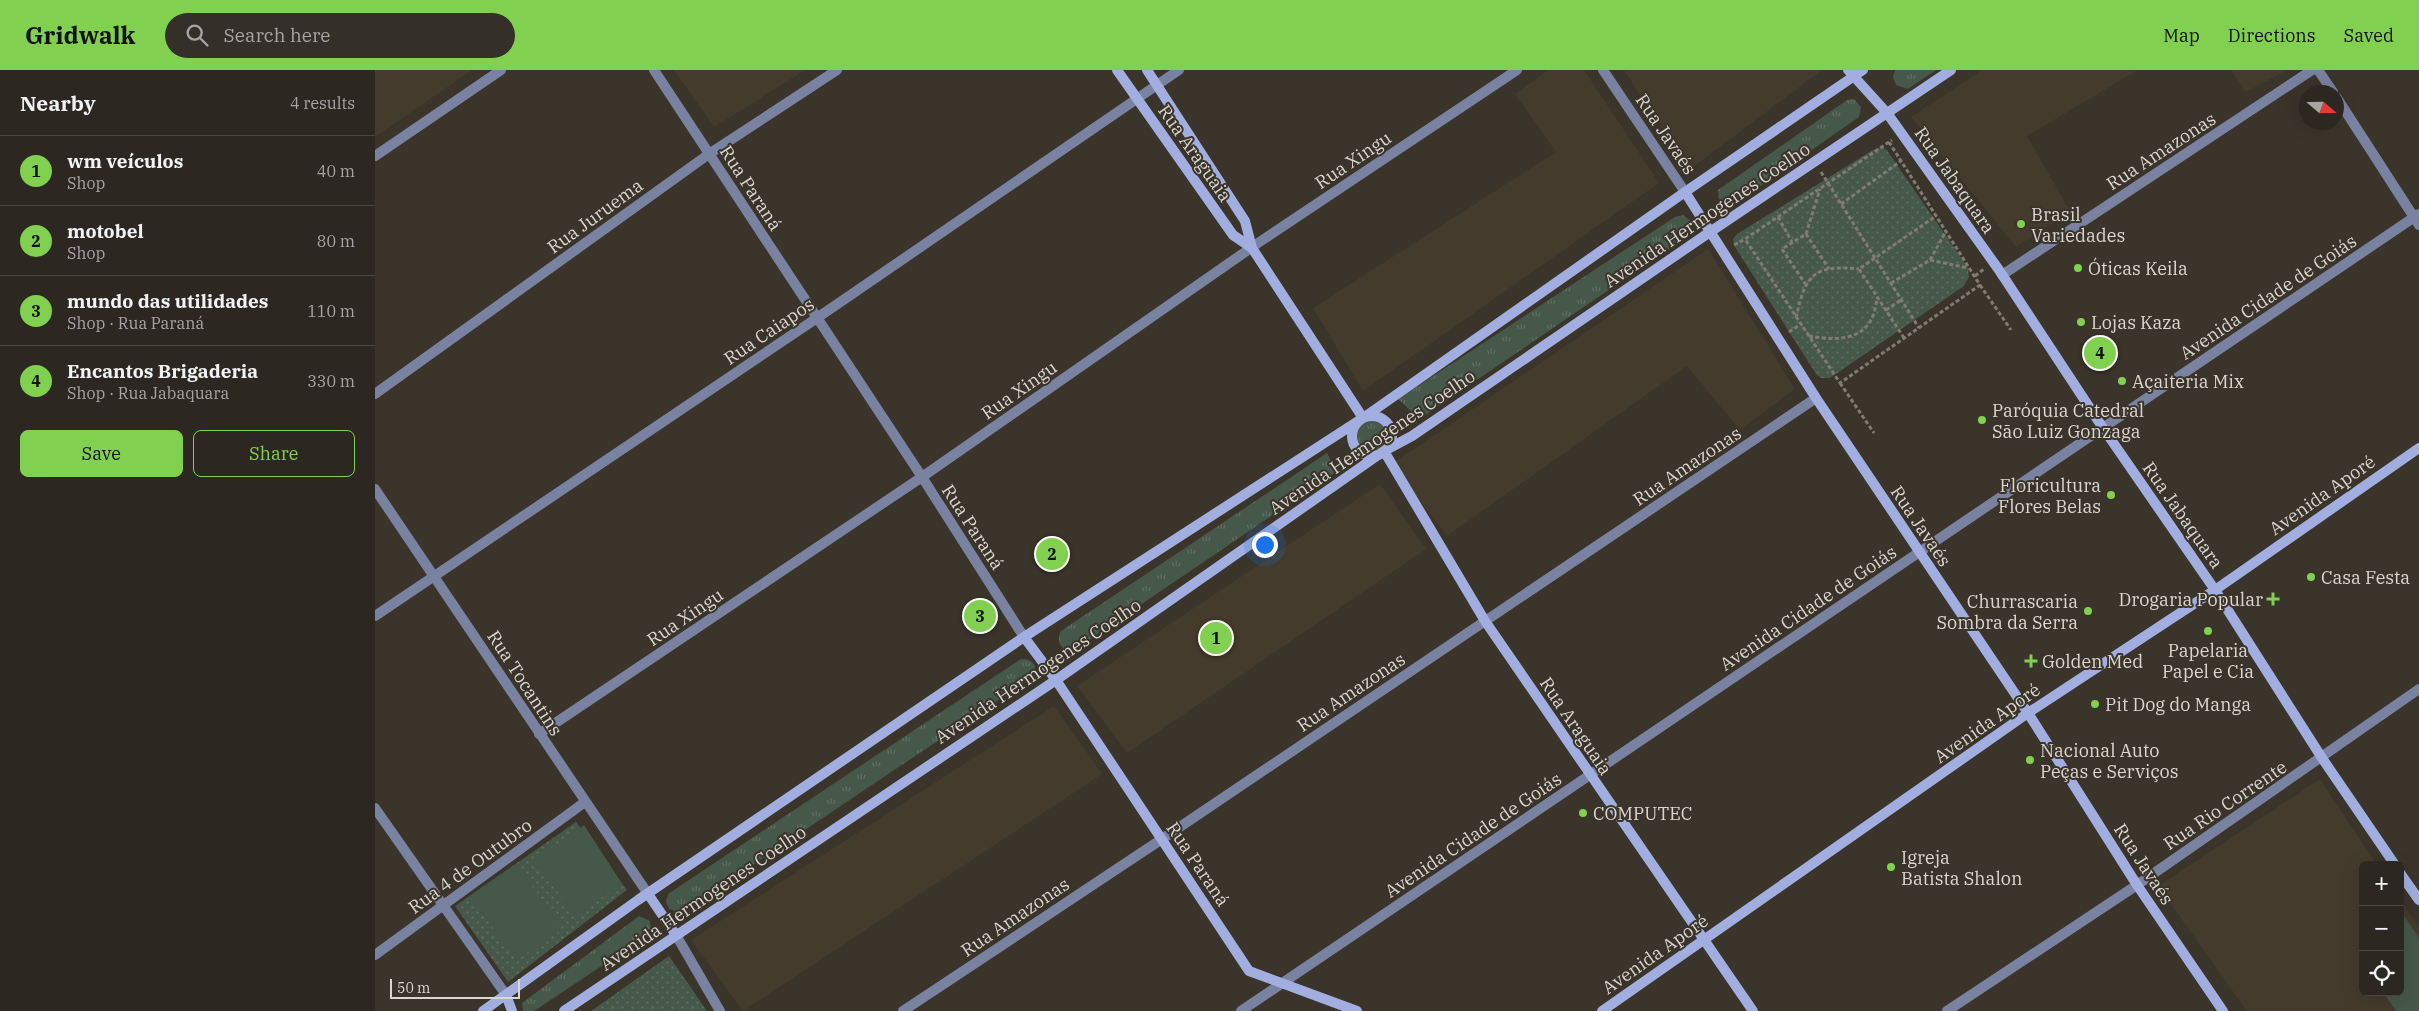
<!DOCTYPE html>
<html lang="en">
<head>
<meta charset="utf-8">
<style>
  :root { --surface:#2c2720; --page:#342f29; --text:#f1f3f6; --muted:#a6a5a5; --line:#48443e; --accent:#81d050 }
  body { margin:0; font-family:"IBM Plex Serif",serif; background:var(--page); color:var(--text) }
  .controls { position:absolute; right:15px; bottom:15px; display:grid; overflow:hidden; border-radius:8px; box-shadow:0 5px 20px #0002 }
  .controls button { width:45px; height:45px; display:grid; place-items:center; padding:0; border:0; border-bottom:1px solid var(--line); background:var(--surface); color:var(--text); font:25px sans-serif }
  .compass { position:absolute; left:1924px; top:15px; width:45px; height:45px; border-radius:50%; background:var(--surface); box-shadow:0 5px 20px #0002; rotate:110deg }
  .scale { position:absolute; left:15px; bottom:12px; width:130px; box-sizing:border-box; padding-left:5px; border:2px solid #dad6d0; border-top:0; font-size:14px; line-height:18px; white-space:nowrap; color:#dad6d0; -webkit-text-stroke:4px #3a342a; paint-order:stroke }
  .you { position:absolute; left:889px; top:474px; width:18px; height:18px; margin:-12px; border:4px solid #fff; border-radius:50%; background:#1a73e8; box-shadow:0 0 0 8px #1a73e833 }
  .badge { display:grid; place-items:center; width:32px; height:32px; border-radius:50%; background:var(--accent); color:#111; font-size:16px; font-weight:700 }
  .pin { position:absolute; translate:-50% -50%; border:2px solid #fff; box-shadow:0 1px 5px #0006 }
  .list { margin:0; padding:0; list-style:none }
  h2 { display:flex; justify-content:space-between; align-items:center; height:65px; margin:0; padding:0 20px; font-size:21px }
  h2 small { font-size:16px; font-weight:400; color:var(--muted) }
  .list li { display:grid; grid-template-columns:32px 1fr auto; gap:15px; align-items:center; box-sizing:border-box; height:70px; padding:0 20px; border-top:1px solid var(--line) }
  .list b { display:block; font-size:19px; white-space:nowrap }
  .list p { margin:0; font-size:16px; white-space:nowrap; color:var(--muted) }
  .list em { font-size:16px; font-style:normal; color:var(--muted) }
  .actions { display:flex; gap:10px; padding:15px 20px }
  .actions a { flex:1; padding:11px 0; border:1px solid var(--accent); border-radius:8px; text-align:center; font-size:18px; color:var(--accent) }
  .actions .main { background:var(--accent); color:#111 }
  .icon { flex:none; width:28px; height:28px; fill:none; stroke:currentColor; stroke-width:2; stroke-linecap:round; stroke-linejoin:round }
  .map { position:relative; flex:none; width:2044px; height:941px; overflow:hidden }
  header { display:flex; align-items:center; gap:30px; box-sizing:border-box; height:70px; padding:0 25px; background:var(--accent); color:#111 }
  header strong { font-size:24px }
  nav { display:flex; gap:28px; margin-inline-start:auto; font-size:18px }
  .search { width:350px; height:45px; background:var(--page); display:flex; align-items:center; gap:12px; box-sizing:border-box; padding:0 18px; border-radius:28px; color:var(--muted); font-size:19px }
  main { display:flex }
  aside { flex:1; background:var(--surface) }
  .map>svg:first-child { display:block }
  .built { fill:#453b2c }
  .grass { fill:url(#grass-tufts) }
  .park { fill:url(#park-dots) }
  .garden { fill:#465849 }
  .lines { fill:none; stroke-linecap:round; stroke-linejoin:round }
  .path { stroke:#817c73; stroke-width:3; stroke-dasharray:4 2.5; stroke-linecap:butt }
  .street { stroke:#7a82a1; stroke-width:10 }
  .secondary { stroke:#a1aedf; stroke-width:10 }
  .poi-dot { fill:#81d050; stroke:#3a342a; stroke-width:2 }
  .labels { text-anchor:middle; dominant-baseline:central; stroke-width:4; stroke-linejoin:round; paint-order:stroke }
  .street-label { font-size:18px; fill:#dad6d0; stroke:#3a342a }
  .poi-label { font-size:18px; fill:#dad6d0; stroke:#3a342a; text-anchor:start }
</style>
</head>
<body>
<header>
<strong>Gridwalk</strong>
<div class="search"><svg class="icon" aria-label="search" viewBox="0 0 24 24"><circle cx="10" cy="10" r="6"/><path d="M15 15l6 6"/></svg>Search here</div>
<nav><a>Map</a><a>Directions</a><a>Saved</a></nav>
</header>
<main>
<aside>
<h2>Nearby<small>4 results</small></h2>
<ul class="list">
<li><span class="badge">1</span><div><b>wm veículos</b><p>Shop</p></div><em>40 m</em></li>
<li><span class="badge">2</span><div><b>motobel</b><p>Shop</p></div><em>80 m</em></li>
<li><span class="badge">3</span><div><b>mundo das utilidades</b><p>Shop · Rua Paraná</p></div><em>110 m</em></li>
<li><span class="badge">4</span><div><b>Encantos Brigaderia</b><p>Shop · Rua Jabaquara</p></div><em>330 m</em></li>
</ul>
<div class="actions"><a class="main">Save</a><a>Share</a></div>
</aside>
<div class="map">
<svg width="2044" height="941" viewBox="0 0 2044 941">
  <defs>
    <pattern id="grass-tufts" width="24" height="20" patternUnits="userSpaceOnUse" patternTransform="scale(1.25)"><rect width="24" height="20" fill="#465849"/><path d="M3 7l-1-3M5 7V3M7 7l1-3M15 17l-1-3M17 17v-4M19 17l1-3" fill="none" stroke="#606f62"/></pattern>
    <pattern id="park-dots" width="8" height="8" patternUnits="userSpaceOnUse" patternTransform="scale(1.25)"><rect width="8" height="8" fill="#465849"/><path d="M2 2h.1M6 6h.1" fill="none" stroke="#606f62" stroke-width="1.8" stroke-linecap="round"/></pattern>
  </defs>
  <rect width="100%" height="100%" fill="#3a342a"/>
  <path class="built" d="M0 0H97L0 67Z
    M299 0H430L339 57Z
    M1173 0H1209L1284 113 988 321 938 238 1181 82 1140 24Z
    M1249 0H1447L1314 100Z
    M1607 0H1763L1652 66 1695 141 1641 177 1536 47Z
    M1856 0H1912L1871 22Z
    M1333 179 1420 319 1365 360 1312 296 1072 466 1017 394Z
    M1005 414 1051 479 752 683 702 616Z
    M679 636 727 704 368 941 316 870Z
    M1945 709 2002 795H1988V922H2025V829L2044 857V941H1872L1783 816Z"/>
  <path class="grass" d="M1520 0H1561L1533 19 1521 15 1518 7Z
    M1479 29 1486 37 1484 47 1358 135 1350 136 1344 131 1343 120 1472 30Z
    M1308 145 1317 152 1316 164 1040 352 1037 342 1023 329 1300 147Z
    M978 365a19 19 0 1 1 38 0a19 19 0 1 1-38 0Z
    M952 383 957 393 964 400 699 580C687 582 680 572 686 561Z
    M646 589C658 588 664 597 658 607L306 843 294 839 291 832 293 824Z
    M264 846 275 851 276 863 159 941H148L147 933Z"/>
  <path class="park" d="M1506 77 1511 79 1593 198 1594 207 1589 216 1455 308H1446L1441 304 1360 177 1358 169 1362 164 1498 80Z
    M201 752 252 820 133 912 80 836Z
    M294 886 332 941H216Z"/>
  <path class="garden" d="M209 755 246 812 202 848 159 790Z
    M141 794 188 859 141 890 95 826Z
    M2026 841 2044 868V941H2021L2008 922H2025Z"/>
  <g class="lines">
    <path class="path" d="M1514 72 1605 215 1465 313 1370 169 1517 70
      M1446 102 1544 258
      M1466 134 1526 91
      M1403 147 1417 172
      M1431 164 1445 119
      M1359 175 1370 169
      M1555 190 1571 161
      M1600 206 1609 199
      M1516 213 1555 190 1593 198
      M1431 215 1407 179 1431 164 1454 199
      M1605 215 1636 260
      M1511 240 1526 230
      M1421 248C1430 205 1439 194 1484 199
      M1414 262 1426 254
      M1434 266C1456 270 1486 272 1497 248 1500 242 1501 234 1502 228
      M1529 268 1484 199 1561 146
      M1465 313 1499 363"/>
    <path class="street" d="M279 0 547 407 649 567
      M1228 0 1310 122
      M1943 0 1958 22
      M1962 28 2044 155
      M0 86 126 0
      M1627 205 1937 0
      M0 324 334 84 462 0
      M0 419 273 824
      M0 546 442 248 804 0
      M164 664 547 407 883 173 1142 0
      M0 738 131 925
      M301 865 345 941
      M0 885 210 732
      M528 941 787 769 1441 328
      M866 941 2044 144
      M1572 941 1762 815 2044 619"/>
    <path class="secondary" d="M742 0 858 165 877 178
      M772 0 870 151 877 178 988 348
      M1473 0 1512 43 1624 200 1728 358 1840 520 1947 688 2020 795
      M1310 122 1441 328 1653 643 1762 815 1848 941
      M977 366a20 20 0 1 1 40 0a20 20 0 1 1-40 0Z
      M1009 381 1110 551 1378 941
      M649 567 681 610 874 901 982 941
      M2025 803 2044 830
      M273 824 301 865
      M131 925 137 941
      M108 941 263 830 649 567 988 348 1310 122 1488 0
      M189 941 681 610 1009 381 1037 366 1335 162 1576 0
      M1227 941 1653 643 1840 520 2044 378"/>
  </g>
  <g class="poi-dot">
    <circle cx="1646" cy="154" r="5"/>
    <circle cx="1703" cy="198" r="5"/>
    <circle cx="1706" cy="252" r="5"/>
    <circle cx="1747" cy="311" r="5"/>
    <circle cx="1607" cy="350" r="5"/>
    <circle cx="1736" cy="425" r="5"/>
    <circle cx="1936" cy="507" r="5"/>
    <path d="M1895.5 521.5h5v5h5v5h-5v5h-5v-5h-5v-5h5z"/>
    <circle cx="1713" cy="541" r="5"/>
    <circle cx="1833" cy="561" r="5"/>
    <path d="M1653.5 583.5h5v5h5v5h-5v5h-5v-5h-5v-5h5z"/>
    <circle cx="1720" cy="634" r="5"/>
    <circle cx="1655" cy="690" r="5"/>
    <circle cx="1208" cy="743" r="5"/>
    <circle cx="1516" cy="797" r="5"/>
  </g>
  <g class="labels">
    <g class="street-label">
      <text transform="translate(1291 64) rotate(56)">Rua Javaés</text>
      <text transform="translate(1786 81) rotate(-33)">Rua Amazonas</text>
      <text transform="translate(820 83) rotate(55)">Rua Araguaia</text>
      <text transform="translate(978 90) rotate(-34)">Rua Xingu</text>
      <text transform="translate(1580 110) rotate(55)">Rua Jabaquara</text>
      <text transform="translate(376 118) rotate(57)">Rua Paraná</text>
      <text transform="translate(1332 145) rotate(-34)">Avenida Hermogenes Coelho</text>
      <text transform="translate(220 146) rotate(-36)">Rua Juruema</text>
      <text transform="translate(1893 227) rotate(-34)">Avenida Cidade de Goiás</text>
      <text transform="translate(394 261) rotate(-34)">Rua Caiapos</text>
      <text transform="translate(644 320) rotate(-35)">Rua Xingu</text>
      <text transform="translate(997 372) rotate(-34)">Avenida Hermogenes Coelho</text>
      <text transform="translate(1312 396) rotate(-34)">Rua Amazonas</text>
      <text transform="translate(1947 425) rotate(-35)">Avenida Aporé</text>
      <text transform="translate(1808 445) rotate(55)">Rua Jabaquara</text>
      <text transform="translate(1546 456) rotate(56)">Rua Javaés</text>
      <text transform="translate(598 457) rotate(57)">Rua Paraná</text>
      <text transform="translate(1433 538) rotate(-34)">Avenida Cidade de Goiás</text>
      <text transform="translate(310 547) rotate(-34)">Rua Xingu</text>
      <text transform="translate(663 601) rotate(-34)">Avenida Hermogenes Coelho</text>
      <text transform="translate(150 613) rotate(57)">Rua Tocantins</text>
      <text transform="translate(976 622) rotate(-34)">Rua Amazonas</text>
      <text transform="translate(1612 653) rotate(-35)">Avenida Aporé</text>
      <text transform="translate(1201 656) rotate(56)">Rua Araguaia</text>
      <text transform="translate(1850 735) rotate(-34)">Rua Rio Corrente</text>
      <text transform="translate(1098 765) rotate(-34)">Avenida Cidade de Goiás</text>
      <text transform="translate(823 794) rotate(56)">Rua Paraná</text>
      <text transform="translate(1769 794) rotate(57)">Rua Javaés</text>
      <text transform="translate(95 796) rotate(-36)">Rua 4 de Outubro</text>
      <text transform="translate(328 828) rotate(-34)">Avenida Hermogenes Coelho</text>
      <text transform="translate(640 847) rotate(-34)">Rua Amazonas</text>
      <text transform="translate(1280 884) rotate(-35)">Avenida Aporé</text>
    </g>
    <g class="poi-label">
      <text x="1656" y="144">Brasil<tspan x="1656" dy="21">Variedades</tspan></text>
      <text x="1713" y="198">Óticas Keila</text>
      <text x="1716" y="252">Lojas Kaza</text>
      <text x="1757" y="311">Açaiteria Mix</text>
      <text x="1617" y="340">Paróquia Catedral<tspan x="1617" dy="21">São Luiz Gonzaga</tspan></text>
      <text x="1726" y="415" text-anchor="end">Floricultura<tspan x="1726" dy="21">Flores Belas</tspan></text>
      <text x="1946" y="507">Casa Festa</text>
      <text x="1888" y="529" text-anchor="end">Drogaria Popular</text>
      <text x="1703" y="531" text-anchor="end">Churrascaria<tspan x="1703" dy="21">Sombra da Serra</tspan></text>
      <text x="1833" y="580" text-anchor="middle">Papelaria<tspan x="1833" dy="21">Papel e Cia</tspan></text>
      <text x="1667" y="591">Golden Med</text>
      <text x="1730" y="634">Pit Dog do Manga</text>
      <text x="1665" y="680">Nacional Auto<tspan x="1665" dy="21">Peças e Serviços</tspan></text>
      <text x="1218" y="743">COMPUTEC</text>
      <text x="1526" y="787">Igreja<tspan x="1526" dy="21">Batista Shalon</tspan></text>
    </g>
  </g>
</svg>
<div class="controls">
<button>+</button>
<button>−</button>
<button><svg class="icon" aria-label="locate" viewBox="0 0 24 24"><circle cx="12" cy="12" r="6"/><path d="M12 2v4M12 18v4M2 12h4M18 12h4"/></svg></button>
</div>
<svg class="compass" viewBox="-18 -18 36 36"><path d="M0-13l5 13h-10z" fill="#e53935"/><path d="M0 13l5-13h-10z" fill="#a6a5a5"/></svg>
<div class="scale">50 m</div>
<div class="you"></div>
<div class="pin badge" style="left:841px;top:568px">1</div>
<div class="pin badge" style="left:677px;top:484px">2</div>
<div class="pin badge" style="left:605px;top:546px">3</div>
<div class="pin badge" style="left:1725px;top:283px">4</div>
</div>
</main>
</body>
</html>
